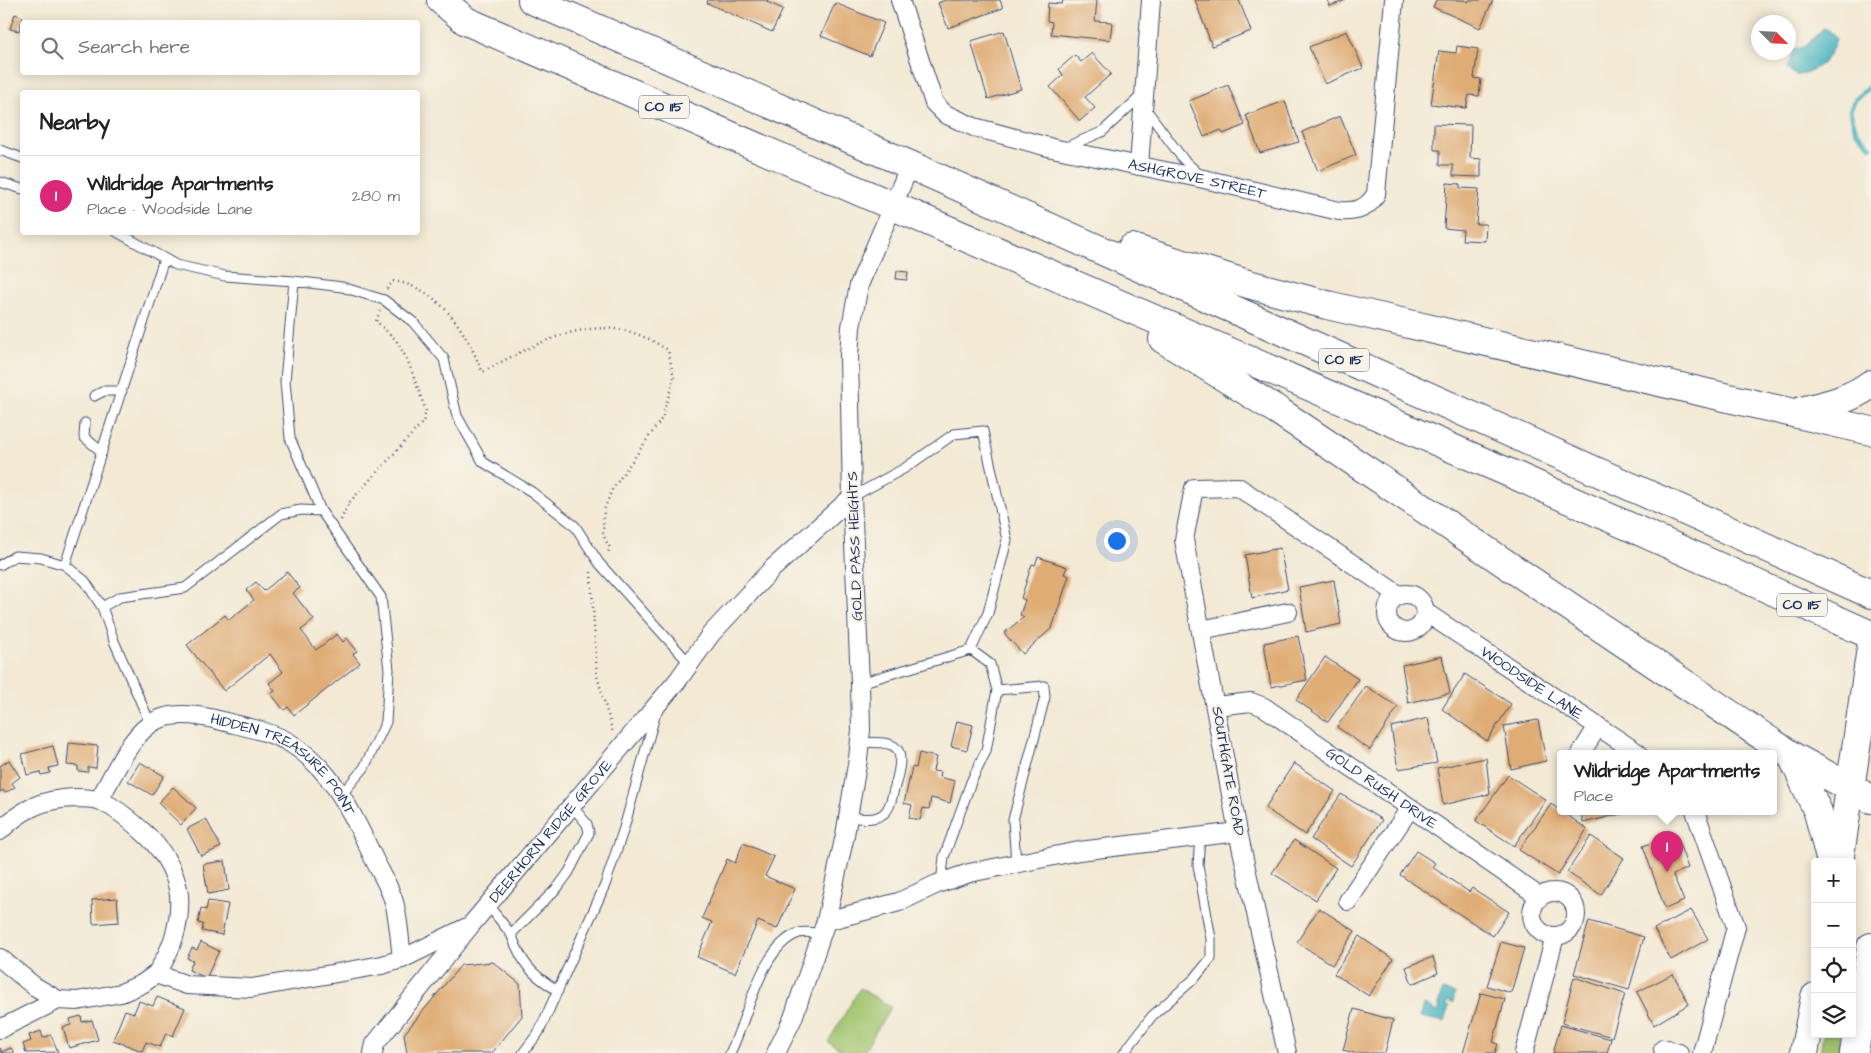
<!DOCTYPE html>
<html lang="en">
<head>
<meta charset="utf-8">
<style>
  :root { --surface:#fff; --page:#f2f2f2; --text:#222; --muted:#767676; --line:#e0e0e0; --accent:#db2777 }
  body { margin:0; font-family:"Architects Daughter",sans-serif; background:var(--page); color:var(--text) }
  .controls { position:absolute; right:15px; bottom:15px; display:grid; overflow:hidden; border-radius:5px; box-shadow:0 2px 12px #0003 }
  .controls button { width:45px; height:45px; display:grid; place-items:center; padding:0; border:0; border-bottom:1px solid var(--line); background:var(--surface); color:var(--text); font:25px sans-serif }
  .compass { position:absolute; left:1751px; top:15px; width:45px; height:45px; border-radius:50%; background:var(--surface); box-shadow:0 2px 12px #0003; rotate:114deg }
  .you { position:absolute; left:1116px; top:540px; width:18px; height:18px; margin:-12px; border:4px solid #fff; border-radius:50%; background:#1a73e8; box-shadow:0 0 0 8px #1a73e833 }
  .badge { display:grid; place-items:center; width:32px; height:32px; border-radius:50%; background:var(--accent); color:#fff; font-size:16px; font-weight:700 }
  .pin { position:absolute; translate:-50% -41px; filter:drop-shadow(0 1px 2px #0008) }
  .pin::after { content:''; position:absolute; top:26px; width:18px; height:15px; background:inherit; clip-path:polygon(0 0,100% 0,50% 100%) }
  .popup { position:absolute; left:1557px; top:750px; width:220px; height:65px; box-sizing:border-box; display:grid; place-content:center; border-radius:5px; background:var(--surface); filter:drop-shadow(0 1px 4px #0005); font-size:16px; white-space:nowrap; color:var(--muted) }
  .popup b { font-size:19px; color:var(--text) }
  .popup::after { content:''; position:absolute; left:50%; top:100%; margin-left:-10px; border:10px solid transparent; border-top-color:var(--surface) }
  .list { margin:0; padding:0; list-style:none }
  h2 { display:flex; justify-content:space-between; align-items:center; height:65px; margin:0; padding:0 20px; font-size:21px }
  h2 small { font-size:16px; font-weight:400; color:var(--muted) }
  .list li { display:grid; grid-template-columns:32px 1fr auto; gap:15px; align-items:center; box-sizing:border-box; height:80px; padding:0 20px; border-top:1px solid var(--line) }
  .list b { display:block; font-size:19px; white-space:nowrap }
  .list p { margin:0; font-size:16px; white-space:nowrap; color:var(--muted) }
  .list em { font-size:16px; font-style:normal; color:var(--muted) }
  .icon { flex:none; width:28px; height:28px; fill:none; stroke:currentColor; stroke-width:2; stroke-linecap:round; stroke-linejoin:round }
  .map { position:relative; flex:none; width:1871px; height:1053px; overflow:hidden }
  .search { position:absolute; background:var(--surface); box-shadow:0 2px 12px #0003; left:20px; top:20px; width:400px; height:55px; display:flex; align-items:center; gap:12px; box-sizing:border-box; padding:0 18px; border-radius:5px; color:var(--muted); font-size:19px }
  .panel { position:absolute; background:var(--surface); box-shadow:0 2px 12px #0003; left:20px; top:90px; width:400px; height:145px; border-radius:5px }
  .map>svg:first-child { display:block }
  .green { fill:#a0c46d; stroke:#5e7a66 }
  .water { fill:#46b4c0; stroke:#30728f }
  .lines { fill:none; stroke-linecap:round; stroke-linejoin:round }
  .stream { stroke:#46b4c0; stroke-width:4.5 }
  .building { fill:#dfac74 }
  .lane-casing { stroke:#3b4b70; stroke-width:11 }
  .street-casing { stroke:#3b4b70; stroke-width:20 }
  .primary-casing { stroke:#3b4b70; stroke-width:30 }
  .highway-casing { stroke:#3b4b70; stroke-width:30 }
  .path { stroke:#3b4b70; stroke-width:2.5; stroke-dasharray:1 4; stroke-linecap:butt }
  .lane { stroke:#fff; stroke-width:9 }
  .street { stroke:#fff; stroke-width:18 }
  .primary { stroke:#fff; stroke-width:28 }
  .highway { stroke:#fff; stroke-width:28 }
  .labels { text-anchor:middle; dominant-baseline:central; stroke-width:4.5; stroke-linejoin:round; paint-order:stroke }
  .shield { fill:#f7f3e8; stroke:#5d6a87; stroke-width:1 }
  .shield-label { font-size:14px; font-weight:bold; fill:#1b2f5e }
  .street-label { font-size:15px; fill:#1b2f5e; stroke:#f7f3e8 }
</style>
</head>
<body>
<div class="map">
<svg width="1871" height="1053" viewBox="0 0 1871 1053">
  <rect width="100%" height="100%" fill="#f7f3e8"/>
  <filter id="ink" filterUnits="userSpaceOnUse"><feTurbulence type="fractalNoise" baseFrequency=".02" numOctaves="2"/><feDisplacementMap in="SourceGraphic" scale="10" xChannelSelector="R" yChannelSelector="G"/><feConvolveMatrix kernelMatrix="1 2 1 2 8 2 1 2 1" color-interpolation-filters="sRGB"/></filter>
  <filter id="wash" filterUnits="userSpaceOnUse"><feTurbulence type="fractalNoise" baseFrequency=".0096" numOctaves="4" result="noise"/><feDisplacementMap in="SourceGraphic" scale="20" xChannelSelector="R" yChannelSelector="G"/><feGaussianBlur stdDeviation="1.12" result="paint"/><feColorMatrix in="noise" values="0 0 0 0 0 0 0 0 0 0 0 0 0 0 0 0 0 1.4 0 .05"/><feComposite in="paint" operator="in"/></filter>
  <g filter="url(#wash)">
    <rect width="100%" height="100%" fill="#f3e9d4"/>
    <path class="green" d="M860 988 891 1007 863 1053H846L828 1042Z
      M1823 1034H1841L1838 1053H1820Z"/>
    <path class="water" d="M1823 28 1829 30 1836 39C1828 63 1820 68 1796 76L1787 68 1794 50 1805 46Z
      M1442 990 1455 993 1453 1003 1447 1001 1446 1005 1449 1006 1444 1022 1420 1017 1424 1005 1438 1012 1440 1005H1438Z"/>
    <g class="lines">
      <path class="stream" d="M1871 85 1855 100 1850 110 1856 131 1871 147"/>
    </g>
    <g id="blocks">
      <path class="building" d="M708 0H768L767 2 783 9 772 32 707 3Z
        M945 0H1000L1003 8 948 28 938 3Z
        M1063 0H1097L1095 21 1112 22 1110 40 1051 34 1052 22 1047 21 1048 3 1062 4Z
        M1195 0H1239L1251 31 1212 46Z
        M1328 0H1346L1330 6Z
        M1436 0H1464L1468 2 1469 0H1493L1480 28 1433 7Z
        M835 3 884 23 870 56 821 36Z
        M15 14 23 17 19 31 10 29Z
        M1004 31 1021 89 988 99 971 41Z
        M1347 31 1363 68 1325 84 1309 47Z
        M1457 46 1478 49 1474 78 1481 79 1479 96 1469 95 1466 108 1431 104 1439 51 1456 53Z
        M1092 53 1111 74 1085 97 1095 108 1080 121 1050 87 1063 75 1059 69 1075 55 1081 62Z
        M1228 85 1245 125 1223 134 1221 130 1204 137 1189 101Z
        M1285 101 1299 142 1260 153 1246 115Z
        M1340 116 1356 155 1318 171 1302 132Z
        M1434 124 1471 125 1470 158 1481 159V177L1453 176V165H1440V150H1434Z
        M1447 183 1460 184V188L1479 189 1476 224H1486L1485 241 1462 240 1463 230 1444 228Z
        M897 271 908 272 907 280 896 279Z
        M1280 548 1288 589 1252 598 1245 555Z
        M1038 557 1067 567 1064 574 1069 576 1052 628 1023 654 1004 633 1024 617 1020 615 1025 600 1021 598 1032 564 1035 565Z
        M287 572 300 588 293 593 314 620 301 630 316 650 337 634 343 642 347 638 357 651 353 654 360 663 294 715 288 707 284 710 271 694 275 691 269 683 283 672 270 654 224 691 187 645 225 615 229 620 254 600 246 590 256 582 264 591Z
        M1334 580 1341 624 1306 632 1299 587Z
        M1298 636 1307 680 1271 687 1264 643Z
        M1442 656 1450 693 1408 703 1402 665Z
        M1325 657 1358 679 1328 722 1296 700Z
        M1465 674 1511 704 1487 741 1442 709Z
        M1366 686 1398 707 1370 750 1337 727Z
        M1428 718 1437 763 1398 769 1391 727Z
        M1538 720 1546 761 1511 769 1504 726Z
        M957 721 973 725 967 750 951 746Z
        M69 743 98 746 96 768 88 767V772L78 771V766L67 765Z
        M53 746 58 766 49 768 50 773 41 775 40 772 27 775 22 754Z
        M919 753 936 757 933 771 940 772 939 777 955 781 950 803 931 798 929 809 923 808 920 820 909 818 912 805 904 803 912 767 916 768Z
        M1486 758 1490 794 1443 805 1437 768Z
        M9 760 20 777 12 783 15 787 5 793 3 790 0 792V766Z
        M140 762 164 776 152 795 128 781Z
        M1294 763 1335 791 1305 835 1265 808Z
        M1508 775 1546 800 1514 846 1476 821Z
        M173 787 196 808 181 825 158 803Z
        M1341 794 1382 820 1351 866 1311 839Z
        M1551 804 1587 829 1558 875 1519 850Z
        M1581 811H1633L1583 823Z
        M206 819 221 847 201 856 187 829Z
        M1676 835 1688 868 1673 875 1684 901 1665 909 1643 846Z
        M1591 836 1624 858 1601 895 1567 872Z
        M1294 840 1336 868 1316 900 1272 873Z
        M743 843 774 857 765 876 795 889 777 929 758 921 735 973 697 957 712 922 702 918 727 859 735 863Z
        M1416 851 1435 863 1432 867 1469 892 1472 888 1509 912 1493 936 1400 875Z
        M225 861 229 890 208 894 203 864Z
        M117 898 119 922 93 924 92 900Z
        M208 901 228 904 222 935 202 931 203 924 198 923 201 908 206 910Z
        M1319 908 1355 931 1332 965 1297 942Z
        M1691 910 1708 939 1671 960 1654 929Z
        M1589 921 1644 937 1629 990 1574 974Z
        M1359 936 1393 959 1369 996 1334 974Z
        M201 942 219 951 206 978 189 970 193 961 187 958 192 948 197 950Z
        M1501 942 1524 948 1511 993 1487 986Z
        M1433 957 1438 973 1412 984 1406 967Z
        M493 962 520 984 522 1016 492 1053H407L404 1034 461 965Z
        M1673 974 1689 1004 1654 1025 1637 992Z
        M1574 977 1625 994 1612 1037 1562 1023Z
        M1481 993 1505 999 1493 1042 1498 1044 1495 1053H1463Z
        M157 997 185 1008 173 1036 166 1033 160 1047 146 1042 142 1051 113 1040 125 1010 134 1013 139 1001 153 1006Z
        M1354 1009 1393 1020 1385 1053H1355L1343 1050Z
        M81 1016 82 1022 92 1020 98 1040 69 1048 63 1027 71 1025 70 1019Z
        M1561 1025 1611 1039 1607 1053H1553Z
        M41 1031 43 1038 51 1035 58 1052 26 1053 23 1044 31 1041 29 1035Z
        M0 1048 2 1052 11 1048 14 1053H0Z"/>
    </g>
  </g>
  <g filter="url(#ink)">
    <use href="#blocks" fill-opacity="0" stroke="#3b4b70" stroke-width="1"/>
    <g class="lines">
      <g class="lane-casing">
        <path id="lane" d="M1145 108 1183 159 1200 175
          M1066 147 1102 132 1142 95
          M0 150 22 158
          M0 182 22 189
          M117 232 176 265 225 276 294 281 342 287 384 300 413 322 444 359 457 416 483 462 532 492 575 526 599 563 690 664
          M294 281 285 381 290 438 321 511
          M94 396 104 391H122
          M85 423 84 437 102 452
          M852 497 905 468 954 434 983 431 1007 540 988 613 971 650
          M0 565 15 556 41 558 65 565 85 581 102 607
          M65 565 164 259
          M860 683 971 650 990 664 997 690
          M150 723 114 641 102 607 120 597 185 588 281 514 301 510 321 511 381 597 389 670 386 722 364 768 341 795
          M848 817C859 818 874 821 883 814 891 809 892 795 895 786 906 747 901 740 859 743
          M941 883 944 857 971 782 986 751 997 690 1044 686 1045 697 1013 820 1016 863
          M488 905 511 934 558 887 569 872 589 833 587 824 572 806
          M511 934C523 965 530 973 558 991
          M523 1053 539 1032 605 885 624 828 656 712
          M730 1053C747 1021 760 946 799 933 806 931 815 933 822 934
          M1124 1053 1152 1016 1195 978 1211 958V939L1198 865 1200 836"/>
      </g>
      <g class="street-casing">
        <g id="street">
          <path id="s1" d="M900 0 934 103 945 114 974 127 1052 148 1204 179 1339 211C1357 212 1367 209 1376 194L1394 0"/>
          <path d="M1139 166 1151 0"/>
          <circle cx="1406" cy="613" r="19"/>
          <path id="s2" d="M1425 612 1638 753"/>
          <path d="M1201 630 1288 612"/>
          <path id="s3" d="M1216 706 1251 702 1264 707 1540 897"/>
          <path d="M1581 753 1598 726"/>
          <path id="s4" d="M99 800C112 778 128 740 149 725 168 710 200 715 222 721 245 727 270 731 290 743 334 770 354 817 375 861 382 875 392 891 395 906 399 923 400 942 402 959"/>
          <path d="M1695 811 1736 927 1702 1053"/>
          <path d="M0 831C22 809 43 799 74 798 83 798 93 798 101 801 116 808 129 819 141 830 160 846 176 870 179 895 181 924 172 950 156 974L187 985 252 988 382 965 402 959 465 928"/>
          <circle cx="1554" cy="914" r="22"/>
          <path d="M1348 901 1410 808"/>
          <path d="M826 921 899 902 937 884 969 873 1079 851 1238 832"/>
          <path d="M0 958 34 986 58 1000"/>
          <path d="M0 1029 58 1000 77 1001 121 993 142 984 156 974"/>
          <path d="M1663 1049 1679 1053"/>
          <path id="s5" d="M373 1053 375 1044 470 926 678 680 711 634 772 569 852 497"/>
          <path d="M776 1053 793 1018 826 921 845 835 858 759 861 730 860 683 852 497 849 356 851 327 859 285 910 165"/>
          <path d="M1287 1053 1238 832 1184 540 1194 488 1238 487 1399 595"/>
          <path d="M1524 1053 1555 936"/>
        </g>
      </g>
      <g class="primary-casing">
        <path id="primary" d="M1839 862 1871 648
          M1804 1053 1815 997
          M1854 1053 1871 947"/>
      </g>
      <g class="highway-casing">
        <path id="highway" d="M441 0 466 21 1521 478 1871 635
          M532 0 910 165 1871 594
          M1132 248 1248 284 1327 305 1871 431
          M1163 339 1277 410 1792 756 1871 799
          M1801 411C1825 405 1850 400 1871 384
          M1792 756 1818 812 1831 862
          M1870 960 1871 957"/>
      </g>
      <path class="path" d="M387 289 393 281C428 286 451 311 468 341 474 351 477 362 483 372 530 346 590 312 644 337 653 340 660 346 668 350L674 378 662 418 612 490 604 510 603 535 610 548 607 555
        M341 520 348 504 423 422 426 411 408 361 396 340 376 321 380 311
        M591 572 597 676 613 733"/>
      <use href="#lane" class="lane"/>
      <use href="#street" class="street"/>
      <use href="#primary" class="primary"/>
      <use href="#highway" class="highway"/>
    </g>
  </g>
  <g class="labels">
    <g class="shield">
      <rect x="639" y="95.5" width="50" height="23" rx="4"/>
      <rect x="1319" y="348.5" width="50" height="23" rx="4"/>
      <rect x="1777" y="593.5" width="50" height="23" rx="4"/>
    </g>
    <g class="shield-label">
      <text x="664" y="107">CO 115</text>
      <text x="1344" y="360">CO 115</text>
      <text x="1802" y="605">CO 115</text>
    </g>
    <g class="street-label">
      <text stroke="none"><textPath href="#s1" startOffset="385">ASHGROVE STREET</textPath></text>
      <text transform="translate(855 546) rotate(-92)">GOLD PASS HEIGHTS</text>
      <text stroke="none"><textPath href="#s2" startOffset="128">WOODSIDE LANE</textPath></text>
      <text stroke="none"><textPath href="#s4" startOffset="244">HIDDEN TREASURE POINT</textPath></text>
      <text transform="translate(1228 771) rotate(80)">SOUTHGATE ROAD</text>
      <text stroke="none"><textPath href="#s3" startOffset="192">GOLD RUSH DRIVE</textPath></text>
      <text stroke="none"><textPath href="#s5" startOffset="285">DEERHORN RIDGE GROVE</textPath></text>
    </g>
  </g>
</svg>
<div class="controls">
<button>+</button>
<button>−</button>
<button><svg class="icon" aria-label="locate" viewBox="0 0 24 24"><circle cx="12" cy="12" r="6"/><path d="M12 2v4M12 18v4M2 12h4M18 12h4"/></svg></button>
<button><svg class="icon" aria-label="layers" viewBox="0 0 24 24"><path d="M12 4l9 5-9 5-9-5zM3 14l9 5 9-5"/></svg></button>
</div>
<svg class="compass" viewBox="-18 -18 36 36"><path d="M0-13l5 13h-10z" fill="#e53935"/><path d="M0 13l5-13h-10z" fill="#767676"/></svg>
<div class="you"></div>
<div class="pin badge" style="left:1667px;top:872px">1</div>
<div class="popup"><b>Wildridge Apartments</b>Place</div>
<div class="search"><svg class="icon" aria-label="search" viewBox="0 0 24 24"><circle cx="10" cy="10" r="6"/><path d="M15 15l6 6"/></svg>Search here</div>
<section class="panel">
<h2>Nearby<small></small></h2>
<ul class="list">
<li><span class="badge">1</span><div><b>Wildridge Apartments</b><p>Place · Woodside Lane</p></div><em>280 m</em></li>
</ul>
</section>
</div>
</body>
</html>
